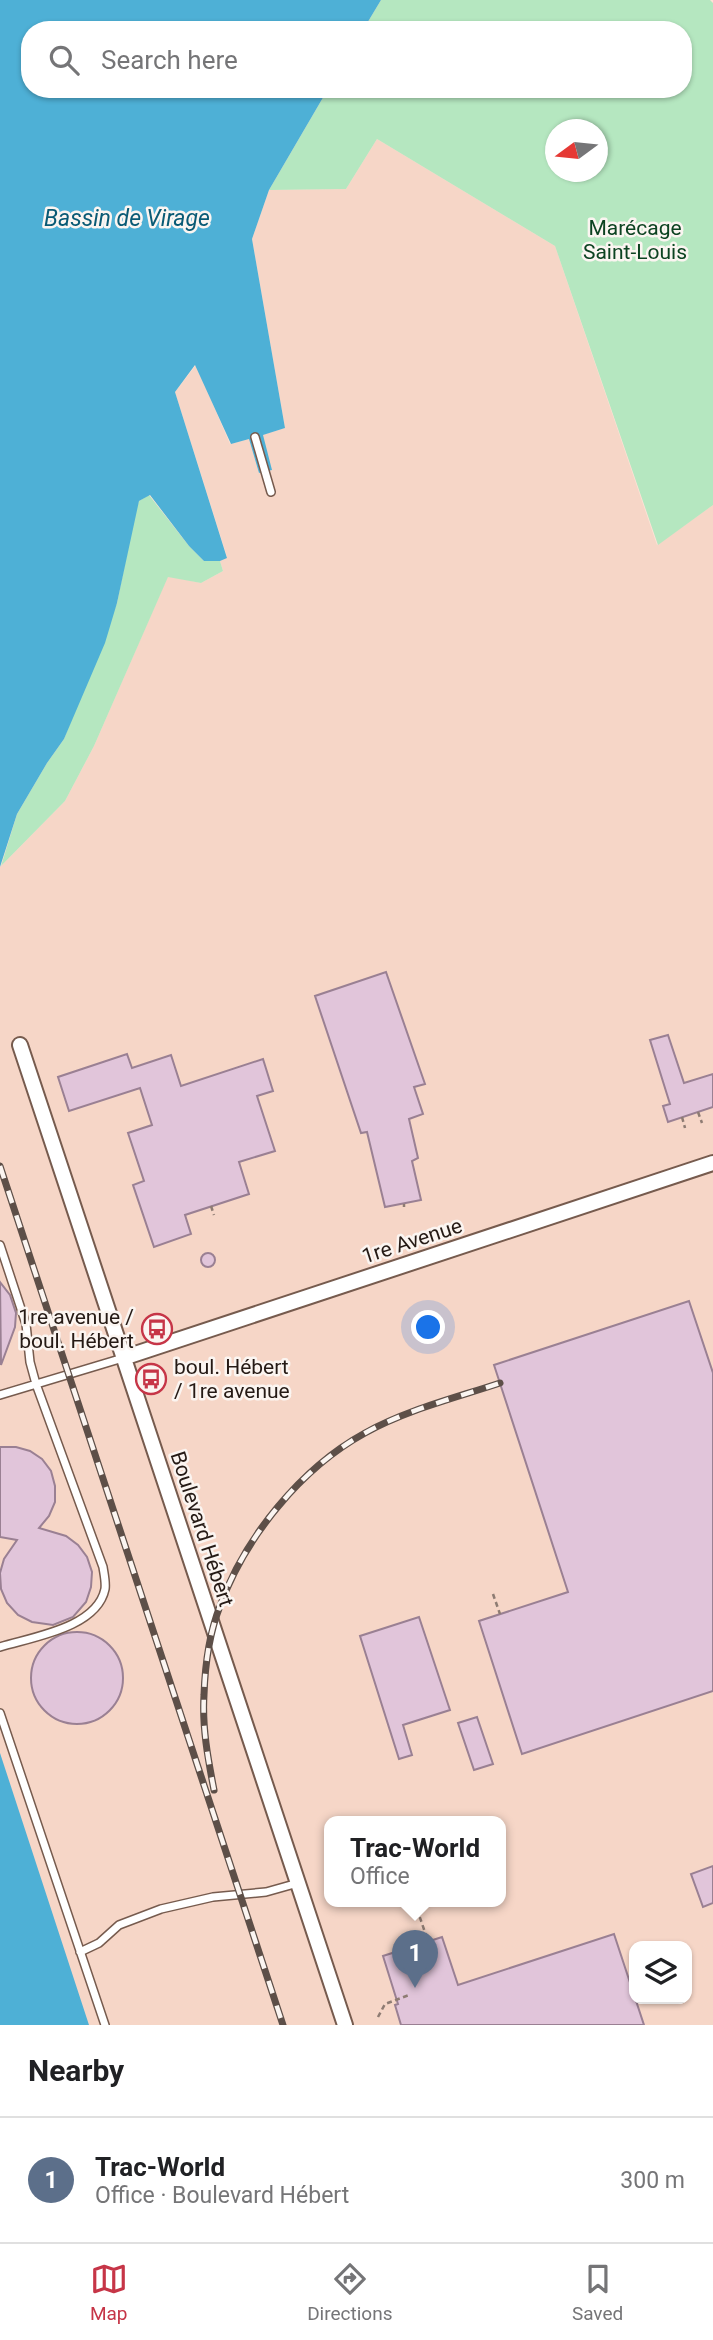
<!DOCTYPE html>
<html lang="en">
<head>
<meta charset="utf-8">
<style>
  :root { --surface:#fff; --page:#f6f6f6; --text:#202124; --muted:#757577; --line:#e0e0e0; --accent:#c63547 }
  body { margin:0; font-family:Roboto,sans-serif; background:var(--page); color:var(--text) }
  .controls { position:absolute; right:21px; bottom:21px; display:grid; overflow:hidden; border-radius:14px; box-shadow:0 2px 5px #0004 }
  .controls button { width:63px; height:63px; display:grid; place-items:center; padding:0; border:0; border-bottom:2px solid var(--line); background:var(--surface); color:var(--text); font:35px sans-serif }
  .compass { position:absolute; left:545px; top:119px; width:63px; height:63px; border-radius:50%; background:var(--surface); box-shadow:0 2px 5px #0004; rotate:255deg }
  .you { position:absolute; left:429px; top:1328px; width:24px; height:24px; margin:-18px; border:5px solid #fff; border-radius:50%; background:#1a73e8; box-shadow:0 0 0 10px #1a73e833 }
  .badge { display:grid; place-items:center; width:46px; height:46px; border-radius:50%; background:var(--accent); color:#fff; font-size:23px; font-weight:700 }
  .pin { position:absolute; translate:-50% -58px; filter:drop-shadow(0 2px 4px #0008) }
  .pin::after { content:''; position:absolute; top:37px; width:24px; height:21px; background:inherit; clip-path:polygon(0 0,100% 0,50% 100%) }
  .popup { position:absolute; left:324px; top:1816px; width:182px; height:91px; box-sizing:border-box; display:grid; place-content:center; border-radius:14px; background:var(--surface); filter:drop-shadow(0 2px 5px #0005); font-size:23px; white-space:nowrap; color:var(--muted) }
  .popup b { font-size:26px; color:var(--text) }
  .popup::after { content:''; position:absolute; left:50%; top:100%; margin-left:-14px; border:14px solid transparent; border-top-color:var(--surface) }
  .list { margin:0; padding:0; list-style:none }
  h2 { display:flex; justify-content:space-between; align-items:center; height:91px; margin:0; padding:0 28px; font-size:30px }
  h2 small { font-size:23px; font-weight:400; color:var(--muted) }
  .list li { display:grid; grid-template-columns:46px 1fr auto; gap:21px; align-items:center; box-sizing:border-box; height:126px; padding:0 28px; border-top:2px solid var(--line) }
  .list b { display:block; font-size:26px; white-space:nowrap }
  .list p { margin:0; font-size:23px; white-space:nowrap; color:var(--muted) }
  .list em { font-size:23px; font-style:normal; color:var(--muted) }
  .icon { flex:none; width:38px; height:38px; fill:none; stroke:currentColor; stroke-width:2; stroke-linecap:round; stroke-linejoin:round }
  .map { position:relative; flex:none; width:713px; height:2025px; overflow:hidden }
  .search { position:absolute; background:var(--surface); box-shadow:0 2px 5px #0004; left:21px; right:21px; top:21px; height:77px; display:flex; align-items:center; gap:18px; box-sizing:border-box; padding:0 24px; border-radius:28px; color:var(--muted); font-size:26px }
  .sheet { height:217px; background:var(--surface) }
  nav { display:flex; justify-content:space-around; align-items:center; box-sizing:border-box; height:98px; border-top:2px solid var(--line); background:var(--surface); font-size:19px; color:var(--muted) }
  nav a { display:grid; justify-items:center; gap:4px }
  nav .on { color:var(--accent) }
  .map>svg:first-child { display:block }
  .built { fill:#f6d6c7; fill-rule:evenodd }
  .green { fill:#b5e7c0; fill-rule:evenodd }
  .water { fill:#4eb0d6 }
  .building { fill:#e1c5da; stroke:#9a8093; stroke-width:2 }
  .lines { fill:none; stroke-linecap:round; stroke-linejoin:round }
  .lane-casing { stroke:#765b4e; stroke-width:10 }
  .street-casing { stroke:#765b4e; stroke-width:18 }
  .path { stroke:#8e7c73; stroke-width:2.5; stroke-dasharray:5 3.5; stroke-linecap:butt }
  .lane { stroke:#fff; stroke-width:7 }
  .street { stroke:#fff; stroke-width:14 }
  .rail-casing { stroke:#5d4f48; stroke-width:7 }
  .rail { stroke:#fbf5f1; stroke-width:4.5; stroke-dasharray:13; stroke-linecap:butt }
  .labels { text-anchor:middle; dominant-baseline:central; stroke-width:5; stroke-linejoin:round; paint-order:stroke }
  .park-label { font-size:21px; fill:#0c4321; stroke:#fbf5f1 }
  .street-label { font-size:21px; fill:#251a15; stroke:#fbf5f1 }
  .poi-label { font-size:21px; fill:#251a15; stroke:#fbf5f1; text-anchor:end }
  .water-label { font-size:23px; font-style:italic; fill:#095a75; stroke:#fbf5f1 }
</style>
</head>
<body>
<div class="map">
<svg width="713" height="2025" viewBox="0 0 713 2025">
  <rect width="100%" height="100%" fill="#fde3d7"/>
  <path class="built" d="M377 139 555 246 657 545 713 505V2025H88L0 1758V867L65 801 94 746 168 576 201 583 223 571 220 561 227 557 175 392 196 365 230 444 249 439 259 473 271 469 262 435 285 428 252 239 269 190 346 189ZM329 1822H501V1902H329ZM634 1946H687V1999H634Z"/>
  <path class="green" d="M381 0H710L713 3V505L658 545 555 246 377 139 346 189 269 190 328 89H683V30H363ZM556 130H598V172H556Z
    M149 495 189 546 204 561H220L223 571 201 583 168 577 94 746 65 801 1 866 17 814 47 763 64 739 117 603 136 509 139 501Z"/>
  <path class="water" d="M0 0H381L363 30H30V89H328L269 190 252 239 285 428 263 435 272 470 259 473 249 439 231 444 195 365 175 392 227 558 220 561H204L189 546 150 495 139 501 117 603 105 643 64 739 47 763 17 814 0 867Z
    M0 1753 89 2025H0Z"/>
  <path class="building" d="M386 972 425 1084 414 1087 423 1114 409 1119 418 1158 412 1161 421 1200 385 1207 367 1132 361 1133 315 996Z
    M668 1035 684 1083 713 1074V1107L668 1122 663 1106 670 1104 650 1040Z
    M127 1054 132 1068 171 1055 181 1086 263 1059 273 1091 257 1096 275 1151 239 1162 249 1194 185 1215 191 1234 154 1247 133 1185 144 1181 128 1133 152 1125 140 1088 69 1111 58 1077Z
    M201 1260a7 7 0 1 1 14 0a7 7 0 1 1-14 0Z
    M0 1282 10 1295 16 1313 15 1327 1 1365Z
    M689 1301 713 1373V1691L522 1754 479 1621 568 1592 494 1365Z
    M0 1447H16L30 1451 42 1459 51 1471 55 1486V1502L49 1516 39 1528 66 1536 78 1545 87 1557 92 1572 91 1587 86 1602 73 1617 53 1625 32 1622 18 1615 7 1603 1 1589 0 1573 4 1559 17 1540 0 1537Z
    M419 1617 450 1710 403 1725 412 1755 399 1759 360 1636Z
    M31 1678a46 46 0 1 1 92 0a46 46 0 1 1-92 0Z
    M477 1717 493 1764 474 1770 458 1723Z
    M713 1866V1903L703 1907 691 1874Z
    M614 1934 644 2025H401L395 2005 398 2004 383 1956 442 1937 458 1985Z"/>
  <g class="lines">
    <g class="lane-casing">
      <path id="lane" d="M255 437 271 492
        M0 1245 26 1324 30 1362 36 1384 103 1567C104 1574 106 1582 105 1589 97 1628 32 1637 0 1647
        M0 1395 123 1358
        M0 1713 105 2025
        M80 1952 99 1943 119 1925 161 1909 213 1897 266 1892 298 1883"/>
    </g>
    <g class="street-casing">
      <path id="street" d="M20 1045 345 2025
        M123 1358 713 1163"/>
    </g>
    <path class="path" d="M698 1112 702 1123
      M682 1117 685 1128
      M404 1204V1207
      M211 1206 214 1215
      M493 1594 500 1614
      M417 1909 428 1941
      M378 2017 385 2004 409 1995"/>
    <use href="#lane" class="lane"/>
    <use href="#street" class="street"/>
    <g class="rail-casing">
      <path id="rail" d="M0 1166 283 2025
        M214 1790C208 1759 202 1727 204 1695 205 1665 209 1634 220 1606 245 1537 301 1468 365 1433 406 1410 455 1398 500 1383"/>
    </g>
    <use href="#rail" class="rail"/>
  </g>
  <defs>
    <g id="bus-ring" transform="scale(1.575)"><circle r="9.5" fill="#fbf5f1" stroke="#c63547" stroke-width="1.5"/><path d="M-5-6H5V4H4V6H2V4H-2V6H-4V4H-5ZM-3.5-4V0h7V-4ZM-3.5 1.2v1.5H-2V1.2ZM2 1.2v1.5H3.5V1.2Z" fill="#c63547"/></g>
  </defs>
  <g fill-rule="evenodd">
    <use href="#bus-ring" x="157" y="1329"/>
    <use href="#bus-ring" x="151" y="1379"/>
  </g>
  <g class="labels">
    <g class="park-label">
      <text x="635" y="228">Marécage<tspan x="635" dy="24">Saint-Louis</tspan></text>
    </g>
    <g class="street-label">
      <text transform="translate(412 1241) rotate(-18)">1re Avenue</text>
      <text transform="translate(202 1529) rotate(72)">Boulevard Hébert</text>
    </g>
    <g class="poi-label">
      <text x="134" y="1317">1re avenue /<tspan x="134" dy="24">boul. Hébert</tspan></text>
      <text x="174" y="1367" text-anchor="start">boul. Hébert<tspan x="174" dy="24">/ 1re avenue</tspan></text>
    </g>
    <g class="water-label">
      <text x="127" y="218">Bassin de Virage</text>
    </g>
  </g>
</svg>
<div class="controls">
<button><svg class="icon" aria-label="layers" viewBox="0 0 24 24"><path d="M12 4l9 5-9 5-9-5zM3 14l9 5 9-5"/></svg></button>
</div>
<svg class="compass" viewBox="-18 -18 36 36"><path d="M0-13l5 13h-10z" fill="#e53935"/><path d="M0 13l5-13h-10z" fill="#757577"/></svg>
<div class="you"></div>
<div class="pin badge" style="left:415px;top:1988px;background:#5c6f8a">1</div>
<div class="popup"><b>Trac-World</b>Office</div>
<div class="search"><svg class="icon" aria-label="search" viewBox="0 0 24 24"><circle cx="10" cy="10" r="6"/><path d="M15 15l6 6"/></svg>Search here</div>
</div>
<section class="sheet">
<h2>Nearby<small></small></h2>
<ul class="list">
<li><span class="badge" style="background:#5c6f8a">1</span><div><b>Trac-World</b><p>Office · Boulevard Hébert</p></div><em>300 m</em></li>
</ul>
</section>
<nav>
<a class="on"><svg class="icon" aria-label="map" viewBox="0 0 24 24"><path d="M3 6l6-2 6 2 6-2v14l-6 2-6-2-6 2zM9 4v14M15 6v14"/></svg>Map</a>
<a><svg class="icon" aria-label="directions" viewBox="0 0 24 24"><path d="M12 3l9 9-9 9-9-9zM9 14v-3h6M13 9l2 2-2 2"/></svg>Directions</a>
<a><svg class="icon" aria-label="saved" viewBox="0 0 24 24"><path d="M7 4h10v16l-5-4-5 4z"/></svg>Saved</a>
</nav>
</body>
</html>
